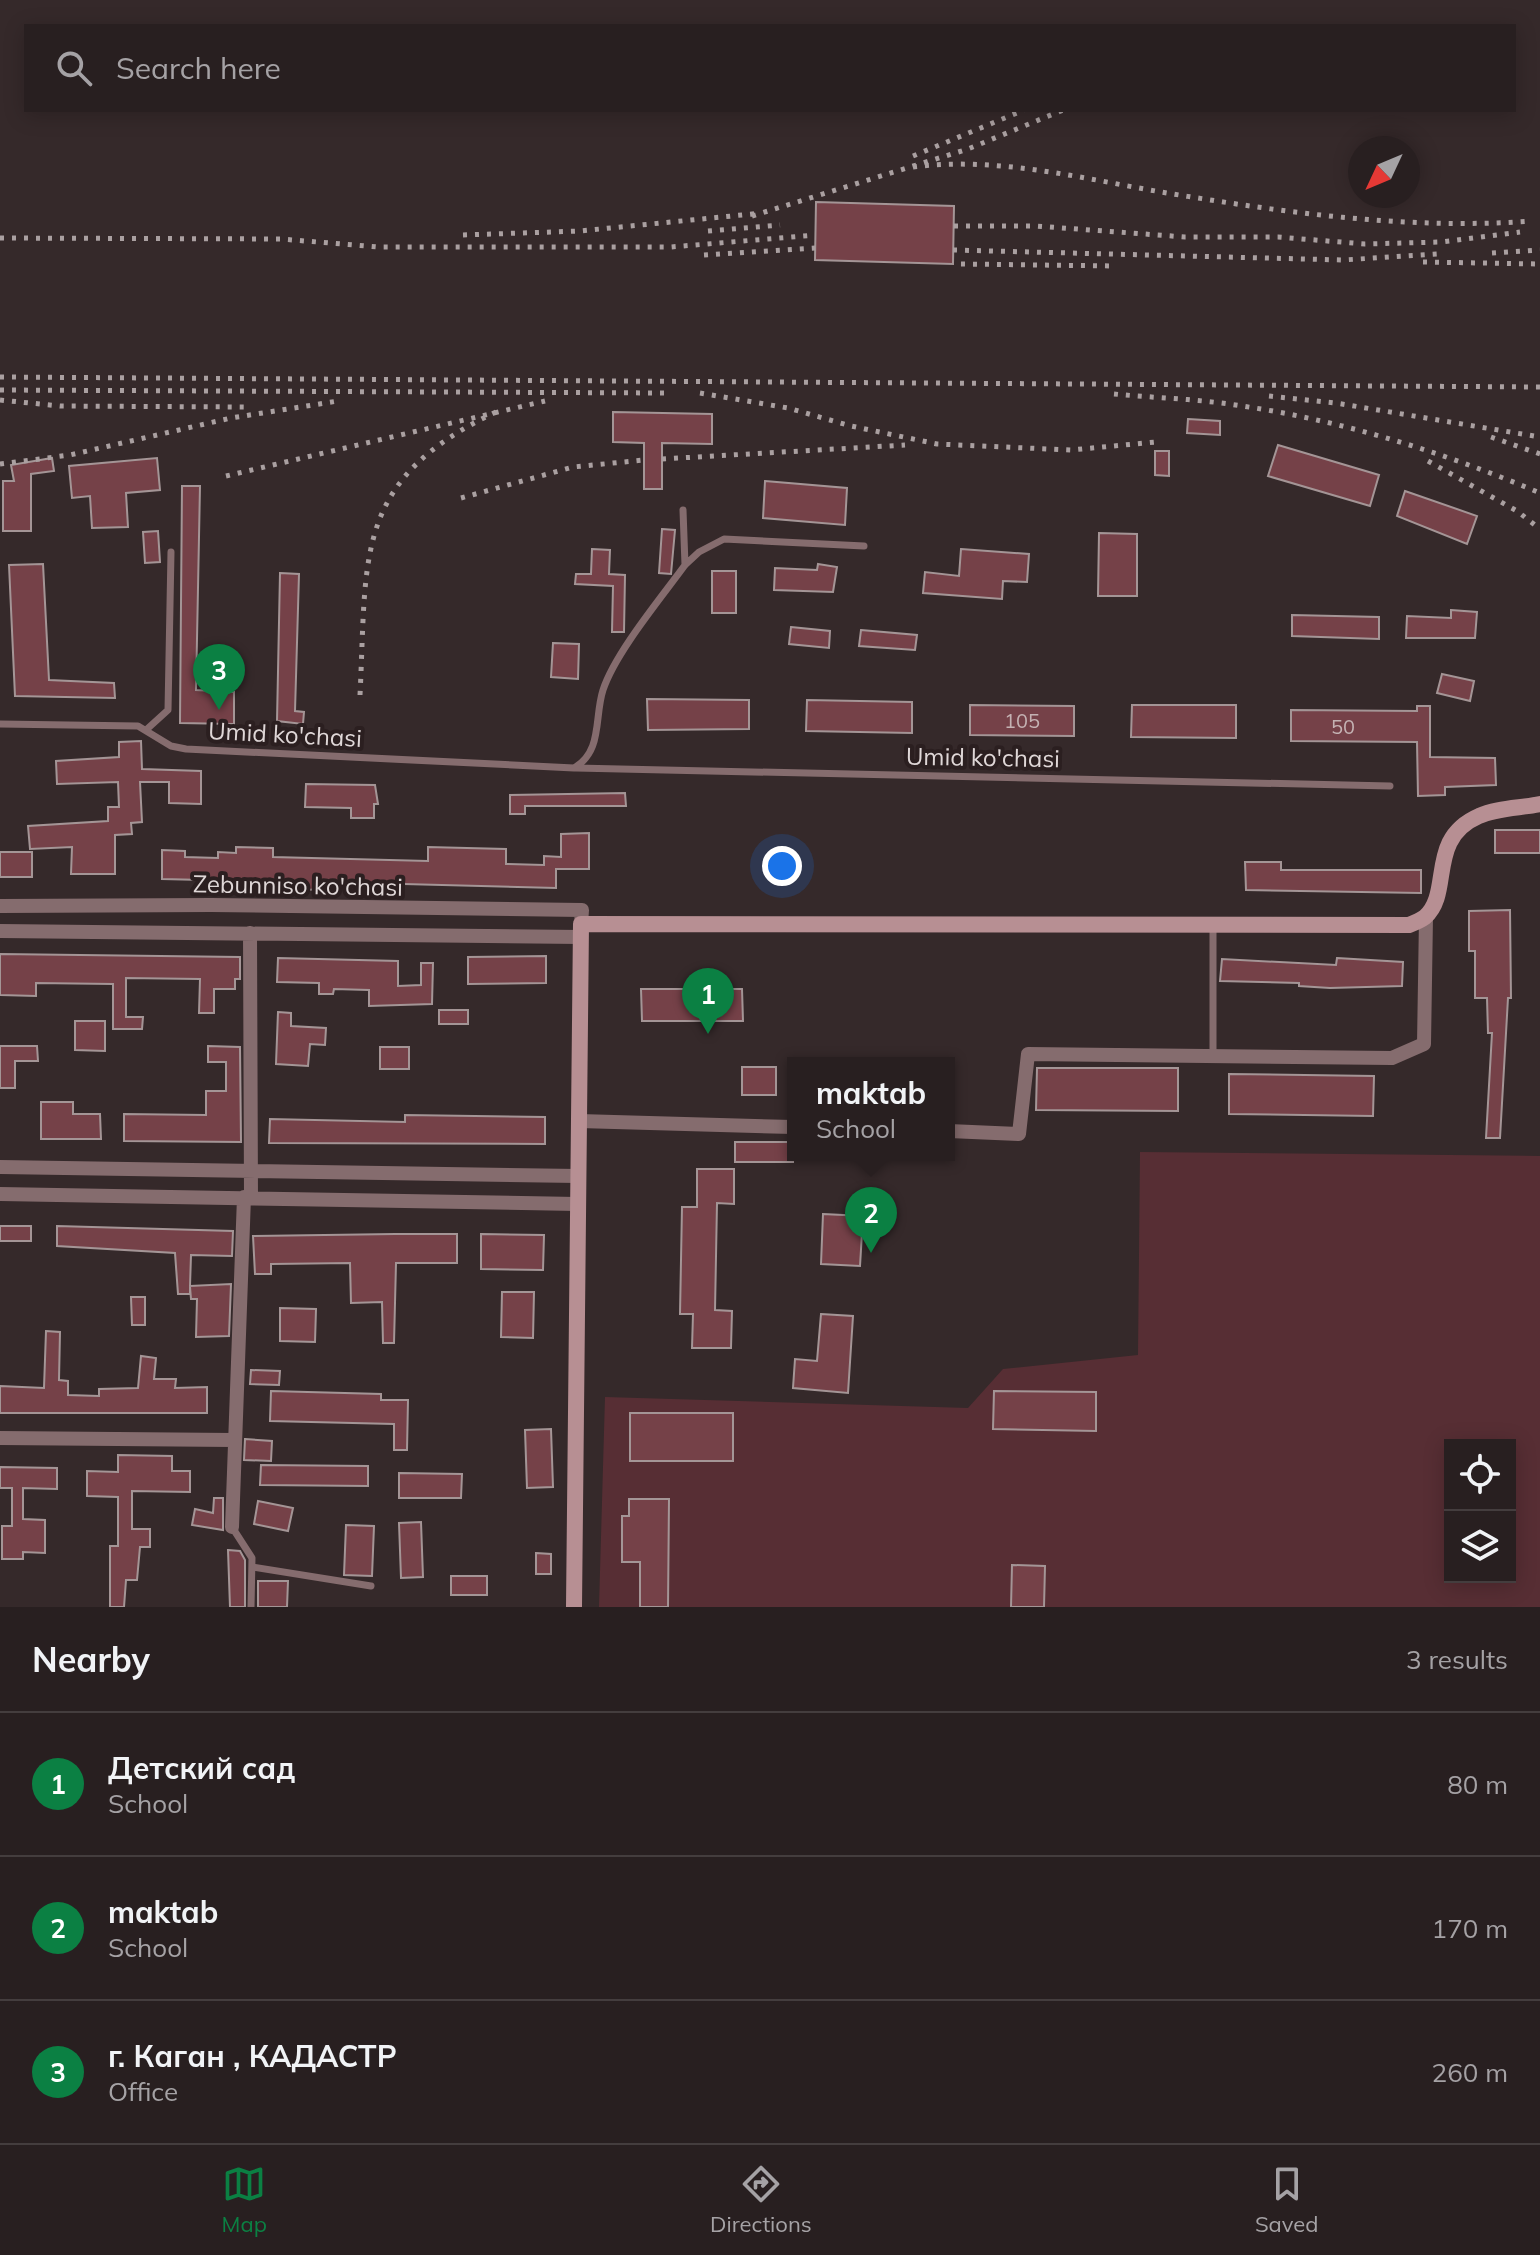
<!DOCTYPE html>
<html lang="en">
<head>
<meta charset="utf-8">
<style>
  :root { --surface:#281f20; --page:#302729; --text:#f1f3f6; --muted:#a5a2a5; --line:#443d3e; --accent:#0b8043 }
  body { margin:0; font-family:Mulish,sans-serif; background:var(--page); color:var(--text) }
  .controls { position:absolute; right:24px; bottom:24px; display:grid; overflow:hidden; border-radius:0px; box-shadow:0 4px 20px #0003 }
  .controls button { width:72px; height:72px; display:grid; place-items:center; padding:0; border:0; border-bottom:2px solid var(--line); background:var(--surface); color:var(--text); font:40px sans-serif }
  .compass { position:absolute; left:1348px; top:136px; width:72px; height:72px; border-radius:50%; background:var(--surface); box-shadow:0 4px 20px #0003; rotate:226deg }
  .you { position:absolute; left:782px; top:866px; width:28px; height:28px; margin:-20px; border:6px solid #fff; border-radius:50%; background:#1a73e8; box-shadow:0 0 0 12px #1a73e833 }
  .badge { display:grid; place-items:center; width:52px; height:52px; border-radius:50%; background:var(--accent); color:#fff; font-size:26px; font-weight:700 }
  .pin { position:absolute; translate:-50% -66px; filter:drop-shadow(0 2px 4px #0008) }
  .pin::after { content:''; position:absolute; top:42px; width:28px; height:24px; background:inherit; clip-path:polygon(0 0,100% 0,50% 100%) }
  .popup { position:absolute; left:787px; top:1057px; width:168px; height:104px; box-sizing:border-box; display:grid; place-content:center; border-radius:0px; background:var(--surface); filter:drop-shadow(0 2px 6px #0005); font-size:26px; white-space:nowrap; color:var(--muted) }
  .popup b { font-size:30px; color:var(--text) }
  .popup::after { content:''; position:absolute; left:50%; top:100%; margin-left:-16px; border:16px solid transparent; border-top-color:var(--surface) }
  .list { margin:0; padding:0; list-style:none }
  h2 { display:flex; justify-content:space-between; align-items:center; height:104px; margin:0; padding:0 32px; font-size:34px }
  h2 small { font-size:26px; font-weight:400; color:var(--muted) }
  .list li { display:grid; grid-template-columns:52px 1fr auto; gap:24px; align-items:center; box-sizing:border-box; height:144px; padding:0 32px; border-top:2px solid var(--line) }
  .list b { display:block; font-size:30px; white-space:nowrap }
  .list p { margin:0; font-size:26px; white-space:nowrap; color:var(--muted) }
  .list em { font-size:26px; font-style:normal; color:var(--muted) }
  .icon { flex:none; width:44px; height:44px; fill:none; stroke:currentColor; stroke-width:2; stroke-linecap:round; stroke-linejoin:round }
  .map { position:relative; flex:none; width:1540px; height:1607px; overflow:hidden }
  .search { position:absolute; background:var(--surface); box-shadow:0 4px 20px #0003; left:24px; right:24px; top:24px; height:88px; display:flex; align-items:center; gap:20px; box-sizing:border-box; padding:0 28px; border-radius:0px; color:var(--muted); font-size:30px }
  .sheet { height:536px; background:var(--surface) }
  nav { display:flex; justify-content:space-around; align-items:center; box-sizing:border-box; height:112px; border-top:2px solid var(--line); background:var(--surface); font-size:22px; color:var(--muted) }
  nav a { display:grid; justify-items:center; gap:4px }
  nav .on { color:var(--accent) }
  .map>svg:first-child { display:block }
  .green { fill:#572e34; fill-rule:evenodd }
  .building { fill:#754148; stroke:#a49596; stroke-width:2 }
  .lines { fill:none; stroke-linecap:round; stroke-linejoin:round }
  .lane { stroke:#856c6e; stroke-width:7 }
  .street { stroke:#856c6e; stroke-width:14 }
  .secondary { stroke:#b78f93; stroke-width:16 }
  .rail { stroke:#aaa0a1; stroke-width:5; stroke-dasharray:4 8; stroke-linecap:butt }
  .labels { text-anchor:middle; dominant-baseline:central; stroke-width:8; stroke-linejoin:round; paint-order:stroke }
  .number-label { font-size:20px; fill:#c4b2b3 }
  .street-label { font-size:24px; fill:#dfd7d7; stroke:#2b1f20 }
</style>
</head>
<body>
<div class="map">
<svg width="1540" height="1607" viewBox="0 0 1540 1607">
  <rect width="100%" height="100%" fill="#35292a"/>
  <path class="green" d="M1140 1152 1540 1156V1607H599L605 1397 968 1408 1003 1369 1138 1355ZM1450 1445H1510V1577H1450Z"/>
  <path class="building" d="M816 202 954 206 953 264 815 260Z
    M613 412 712 414V444L662 443V489H644V443L613 442Z
    M1188 419 1220 421V435L1187 433Z
    M1278 445 1379 475 1370 506 1268 476Z
    M1155 451H1169V476L1155 475Z
    M52 458 54 471 31 474V531H3V481H14L11 465Z
    M157 458 160 490 126 493 128 527 92 528 90 496 72 498 69 466Z
    M765 481 847 488 845 525 763 518Z
    M182 486H200L196 690 234 692V724L180 723Z
    M1405 491 1477 516 1467 544 1397 516Z
    M662 529 675 530 671 574 659 573Z
    M158 531 160 562 145 563 143 532Z
    M1099 533 1137 534V596H1098Z
    M592 549 610 550 609 574 625 575 624 632H612L613 586 575 584 576 574H591Z
    M961 549 1029 554 1027 582 1003 581 1002 599 923 593 925 572 959 576Z
    M43 564 49 680 114 683 115 698 15 696 9 565Z
    M818 564 837 567 833 592 774 590 775 568 817 570Z
    M712 571H736V613H712Z
    M280 573 299 574 295 711 304 712 303 724 277 721Z
    M1451 610 1477 612 1475 638H1406L1407 616 1451 618Z
    M1292 615 1379 617V639L1292 636Z
    M791 627 830 631 829 648 789 644Z
    M861 630 917 635 915 650 859 646Z
    M553 643 579 644 578 679 551 677Z
    M1442 674 1474 681 1470 701 1437 693Z
    M647 699 749 700V729L648 730Z
    M807 700 912 702V733L806 731Z
    M970 705 1074 706V736L970 735Z
    M1132 705H1236V738L1131 737Z
    M1417 706H1430V757L1495 758 1496 785 1445 787V795L1418 796 1417 742 1291 741V710L1417 711Z
    M141 741 142 769 201 771V804L169 803V782H140L142 822 131 823 132 834 115 835V874H71L72 847 30 849 28 826 108 821V807H119L118 782 57 784 56 761 119 757V742Z
    M306 784 375 785 378 804H374V818H351V808L305 807Z
    M625 793 626 806H525V814H510V795Z
    M1495 830H1540V853H1495Z
    M589 833V869H556V888L326 882V890L286 889V882L162 879V850L185 851V857L218 858V852L236 853V847L273 848V857L428 861V847L506 849V864L544 865V856L561 857V834Z
    M0 852H32V877H0Z
    M1245 862H1281V870H1421V893L1246 890Z
    M1510 910 1511 998H1508L1500 1138H1486L1492 1033H1488L1487 998H1475V951H1469V911Z
    M0 954 240 957V979H235V989H214V1013H199L200 979 126 978V1017H143L142 1029H113V984L36 983V996L0 995Z
    M546 956V983L468 984V957Z
    M278 958 398 961V986L421 985V963H433L432 1004 369 1006V990L334 989 333 994H319V983L277 982Z
    M1337 958 1403 962 1402 986 1330 988 1299 986V983L1220 981 1222 959 1336 965Z
    M641 989H742L743 1021H642Z
    M439 1010H468V1024H439Z
    M278 1012 291 1013V1026L326 1028 325 1045 310 1044 308 1066 276 1064Z
    M75 1021H105V1051L75 1050Z
    M0 1046H37L38 1061H15V1088H0Z
    M208 1046 240 1047 241 1142 124 1141V1114L206 1115V1091H226V1062H208Z
    M380 1047H409V1069H380Z
    M742 1067H776V1095H742Z
    M1037 1068H1178V1111L1036 1110Z
    M1229 1074 1374 1076 1373 1116 1229 1114Z
    M41 1102H73V1114H100L101 1139H41Z
    M405 1115 545 1117V1144L269 1143 270 1119 405 1122Z
    M735 1142H793V1162H735Z
    M697 1169H734V1204L717 1203 715 1310 732 1311 731 1348H692L693 1314H680L682 1207H697Z
    M823 1214 863 1216 860 1266 821 1264Z
    M0 1226H31V1241H0Z
    M57 1226 233 1231 232 1256 191 1255 190 1286 231 1284 229 1336 196 1337 197 1299H191L190 1287V1294H178L175 1253 57 1246Z
    M395 1234H457V1263H396L394 1343H383L382 1302 351 1303 350 1263 271 1264V1274H255L253 1236Z
    M481 1234 544 1235 543 1270 481 1269Z
    M502 1292H534L533 1338 501 1337Z
    M131 1297H145V1325H132Z
    M280 1308 316 1309 315 1342 280 1341Z
    M821 1314 853 1316 848 1393 793 1388 795 1359 817 1361Z
    M46 1331 60 1332 59 1380 68 1381V1395L99 1396V1389L138 1388 141 1356 156 1358 154 1379H176L175 1388 207 1387V1413H0V1386L44 1388Z
    M251 1370 280 1371 279 1385 250 1384Z
    M271 1391 381 1394V1400H408L407 1450H394V1424L270 1421Z
    M994 1391 1096 1392V1431L993 1429Z
    M630 1413H733V1461H630Z
    M551 1429 553 1487 527 1488 525 1430Z
    M245 1439 272 1441 271 1461 244 1460Z
    M118 1455 172 1456V1471H190V1492L132 1491V1529H150V1547H140L137 1580H126L124 1607H110V1546H118V1497L87 1496V1471L118 1472Z
    M261 1465 368 1466V1486L260 1485Z
    M0 1467 57 1468V1489L23 1488V1519L45 1520V1553L23 1552V1559H2V1526H12V1488H0Z
    M399 1473 462 1474 461 1498H399Z
    M214 1498H223V1530L192 1525 195 1509 213 1513Z
    M629 1499H669L668 1607H640V1562H622V1516H629Z
    M258 1501 293 1508 288 1531 254 1524Z
    M421 1522 423 1577 401 1578 399 1523Z
    M346 1525 374 1526 372 1576 344 1575Z
    M228 1550 240 1551 245 1560V1607H230Z
    M536 1553 551 1554V1574H536Z
    M1012 1565 1045 1566 1044 1607H1011Z
    M451 1576H487V1595H451Z
    M258 1581H288L287 1607H258Z"/>
  <g class="lines">
    <path class="lane" d="M683 510 685 565
      M0 724 138 726 171 746 186 749 574 768C603 751 594 718 603 690 615 653 661 598 685 565L699 552 724 539 864 546
      M146 730 168 710 171 552
      M576 768 1390 786
      M1213 1056V925
      M232 1527 252 1558 251 1607
      M252 1567 371 1586"/>
    <path class="street" d="M0 906 211 905 582 910 581 924
      M0 931 581 937
      M250 933 251 1197
      M579 1121 793 1127
      M949 1131 1019 1134 1028 1054 1392 1058 1424 1044 1426 917
      M0 1167 578 1176
      M0 1194 577 1204
      M0 1438 233 1440
      M232 1527 244 1197"/>
    <path class="secondary" d="M574 1607 581 924 1409 925C1414 923 1421 920 1425 917 1453 892 1426 839 1479 816 1496 808 1521 808 1540 804"/>
    <path class="rail" d="M913 156 1024 110
      M913 167C998 156 1084 179 1167 193 1288 213 1409 230 1532 221
      M752 216 968 149 1063 110
      M954 226H1036L1185 237H1278L1365 244 1442 242 1520 232
      M708 231 780 225
      M463 235 580 231 762 213
      M0 238 281 239 378 247H671L815 235
      M953 250 1343 260 1438 254
      M1492 253 1540 250
      M704 255 815 248
      M1423 262 1540 264
      M961 264 1116 266
      M0 377 1540 387
      M0 390 664 393
      M700 393 788 408 851 426 937 444 1071 450 1156 442
      M1114 394C1156 398 1200 399 1242 406 1344 421 1445 453 1540 493
      M1269 396 1336 403 1540 437
      M0 400 60 406 248 407
      M1491 437 1540 454
      M662 459 905 445
      M1428 461 1517 511 1540 529
      M0 464 70 455 231 418 338 401
      M226 476 545 401
      M461 498 573 467 644 460
      M360 695C367 554 353 479 498 411"/>
  </g>
  <g class="labels">
    <g class="number-label">
      <text x="1022" y="720">105</text>
      <text x="1343" y="726">50</text>
    </g>
    <g class="street-label">
      <text transform="translate(285 734) rotate(3)">Umid ko'chasi</text>
      <text transform="translate(983 757) rotate(1)">Umid ko'chasi</text>
      <text transform="translate(298 885) rotate(1)">Zebunniso ko'chasi</text>
    </g>
  </g>
</svg>
<div class="controls">
<button><svg class="icon" aria-label="locate" viewBox="0 0 24 24"><circle cx="12" cy="12" r="6"/><path d="M12 2v4M12 18v4M2 12h4M18 12h4"/></svg></button>
<button><svg class="icon" aria-label="layers" viewBox="0 0 24 24"><path d="M12 4l9 5-9 5-9-5zM3 14l9 5 9-5"/></svg></button>
</div>
<svg class="compass" viewBox="-18 -18 36 36"><path d="M0-13l5 13h-10z" fill="#e53935"/><path d="M0 13l5-13h-10z" fill="#a5a2a5"/></svg>
<div class="you"></div>
<div class="pin badge" style="left:708px;top:1034px">1</div>
<div class="pin badge" style="left:871px;top:1253px">2</div>
<div class="popup"><b>maktab</b>School</div>
<div class="pin badge" style="left:219px;top:710px">3</div>
<div class="search"><svg class="icon" aria-label="search" viewBox="0 0 24 24"><circle cx="10" cy="10" r="6"/><path d="M15 15l6 6"/></svg>Search here</div>
</div>
<section class="sheet">
<h2>Nearby<small>3 results</small></h2>
<ul class="list">
<li><span class="badge">1</span><div><b>Детский сад</b><p>School</p></div><em>80 m</em></li>
<li><span class="badge">2</span><div><b>maktab</b><p>School</p></div><em>170 m</em></li>
<li><span class="badge">3</span><div><b>г. Каган , КАДАСТР</b><p>Office</p></div><em>260 m</em></li>
</ul>
</section>
<nav>
<a class="on"><svg class="icon" aria-label="map" viewBox="0 0 24 24"><path d="M3 6l6-2 6 2 6-2v14l-6 2-6-2-6 2zM9 4v14M15 6v14"/></svg>Map</a>
<a><svg class="icon" aria-label="directions" viewBox="0 0 24 24"><path d="M12 3l9 9-9 9-9-9zM9 14v-3h6M13 9l2 2-2 2"/></svg>Directions</a>
<a><svg class="icon" aria-label="saved" viewBox="0 0 24 24"><path d="M7 4h10v16l-5-4-5 4z"/></svg>Saved</a>
</nav>
</body>
</html>
